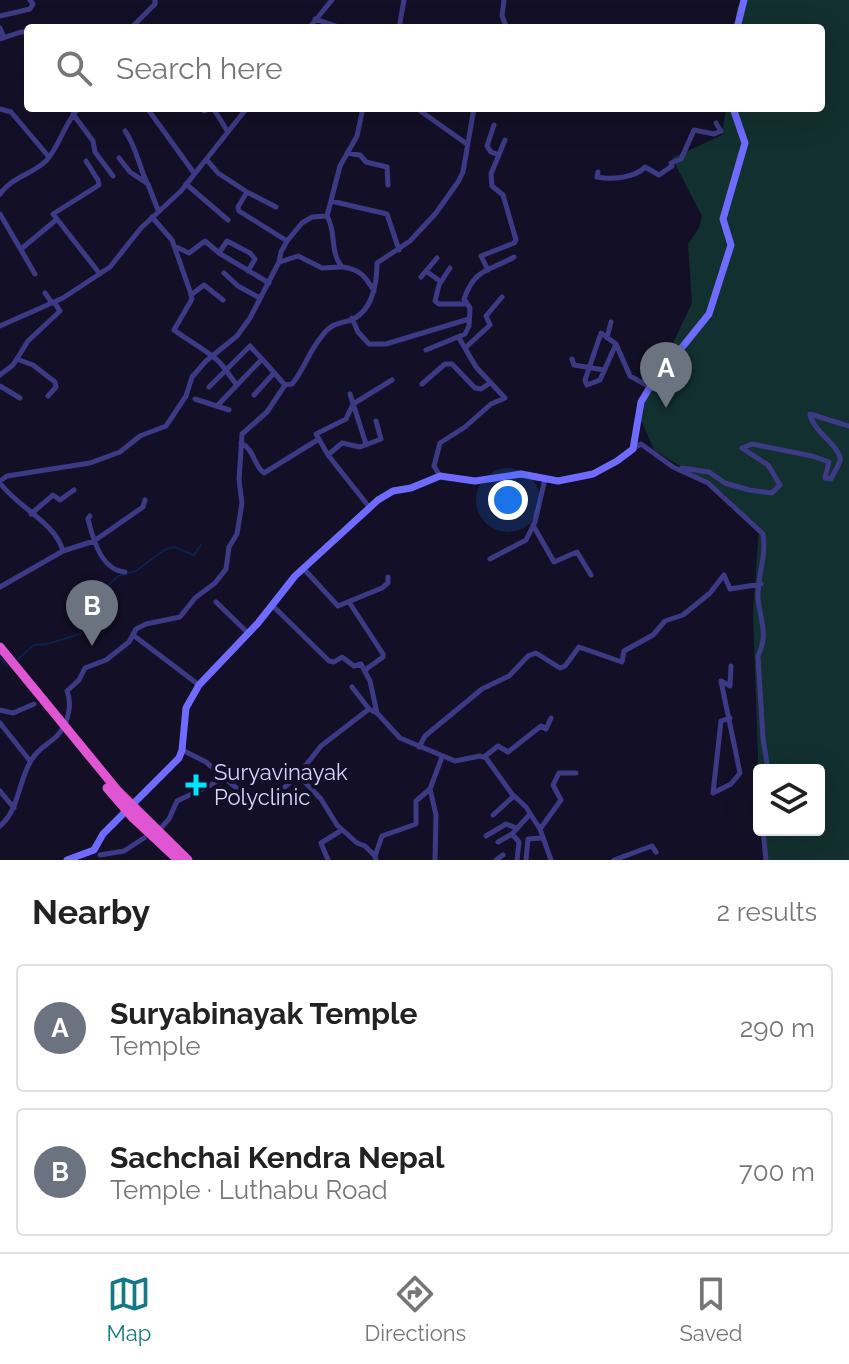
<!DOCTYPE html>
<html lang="en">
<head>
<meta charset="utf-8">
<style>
  :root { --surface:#fff; --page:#f6f6f6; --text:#222; --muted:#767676; --line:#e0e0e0; --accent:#137a85 }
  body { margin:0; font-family:Raleway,sans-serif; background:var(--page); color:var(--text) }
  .controls { position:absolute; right:24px; bottom:24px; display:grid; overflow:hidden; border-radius:8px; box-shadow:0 8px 32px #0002 }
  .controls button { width:72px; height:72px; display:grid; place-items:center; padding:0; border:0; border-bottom:2px solid var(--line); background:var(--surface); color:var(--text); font:40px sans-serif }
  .you { position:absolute; left:508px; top:500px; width:28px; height:28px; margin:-20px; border:6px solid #fff; border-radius:50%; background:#1a73e8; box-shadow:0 0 0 12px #1a73e833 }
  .badge { display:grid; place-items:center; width:52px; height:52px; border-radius:50%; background:var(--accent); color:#fff; font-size:26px; font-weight:700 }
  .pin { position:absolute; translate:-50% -66px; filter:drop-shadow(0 2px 4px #0008) }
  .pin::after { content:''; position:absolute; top:42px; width:28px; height:24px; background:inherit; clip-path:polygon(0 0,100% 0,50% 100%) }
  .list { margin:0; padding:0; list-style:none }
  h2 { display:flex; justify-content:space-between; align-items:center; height:104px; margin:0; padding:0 32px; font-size:34px }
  h2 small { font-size:26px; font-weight:400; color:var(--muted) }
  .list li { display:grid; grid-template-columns:52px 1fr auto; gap:24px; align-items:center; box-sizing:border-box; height:128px; margin:0 16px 16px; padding:0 16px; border:2px solid var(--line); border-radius:8px }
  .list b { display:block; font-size:30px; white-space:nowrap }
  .list p { margin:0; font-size:26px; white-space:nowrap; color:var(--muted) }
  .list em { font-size:26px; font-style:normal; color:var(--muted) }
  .icon { flex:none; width:44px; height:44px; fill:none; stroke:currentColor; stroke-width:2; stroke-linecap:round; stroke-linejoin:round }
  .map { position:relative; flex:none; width:849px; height:860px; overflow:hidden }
  .search { position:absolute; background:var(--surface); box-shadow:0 8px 32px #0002; left:24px; right:24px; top:24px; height:88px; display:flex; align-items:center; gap:20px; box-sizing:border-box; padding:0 28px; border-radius:8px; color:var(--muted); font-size:30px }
  .sheet { height:392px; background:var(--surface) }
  nav { display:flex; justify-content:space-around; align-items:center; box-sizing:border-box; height:112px; border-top:2px solid var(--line); background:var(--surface); font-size:22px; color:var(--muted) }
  nav a { display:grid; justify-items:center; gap:4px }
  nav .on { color:var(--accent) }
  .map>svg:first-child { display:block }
  .green { fill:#12302f }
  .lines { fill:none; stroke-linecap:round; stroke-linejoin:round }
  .stream { stroke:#0c2248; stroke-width:2 }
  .minor { stroke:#3d3a85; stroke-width:5 }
  .secondary { stroke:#6f6bff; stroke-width:7 }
  .trunk { stroke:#e055d1; stroke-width:9 }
  .poi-dot { fill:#00e5ff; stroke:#130f26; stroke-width:3 }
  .labels { text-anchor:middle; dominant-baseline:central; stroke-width:8; stroke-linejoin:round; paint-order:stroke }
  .poi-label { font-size:22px; fill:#d9d4ff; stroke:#130f26; text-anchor:start }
</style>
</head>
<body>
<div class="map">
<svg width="849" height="860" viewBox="0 0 849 860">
  <rect width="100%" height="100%" fill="#130f26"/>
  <path class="green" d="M743 0H849V860H763L761 830H819V770H759V787L753 613 759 528 722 492 654 450 639 415 692 303 688 244 699 228 702 216 672 158 722 135 726 108H821V28H735L737 7Z"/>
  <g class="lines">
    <path class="stream" d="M0 657 7 666
      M18 659 34 645 47 644 80 634 87 624V605L118 576 136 571 164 550 174 547 194 555 201 545"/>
    <path class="minor" d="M504 0 502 16 507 28
      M0 16 30 9 33 4 30 0
      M315 19 342 28
      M0 28 4 38
      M131 28 155 4V0
      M309 28 332 0
      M399 28 404 0
      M0 39 21 32H28
      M147 108 194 173
      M203 108 204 111 209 108
      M213 108 228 132
      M0 109 11 112 49 157
      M419 110 467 144
      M73 114 93 141 95 152 113 176
      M494 125 487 146 491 152 499 155
      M125 131C136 146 139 166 147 183
      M347 153 360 155 366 162 387 167 388 185
      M119 158 130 172 148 184 158 210
      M207 160 218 173 247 192 238 207 239 211 287 241
      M86 161 98 180 99 185 53 214 100 274
      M598 172 597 177C611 180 635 178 645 167L659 175 672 166 671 163 681 159 694 130 714 134 721 131 716 123
      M186 184 228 220
      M247 192 276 207
      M0 194C12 177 31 175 46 161 60 146 64 123 79 108
      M331 201 387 214 399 250
      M0 214 35 274
      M327 216C337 233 329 251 342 267 360 269 365 276 374 291
      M152 217 172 240 190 291 192 299 174 330C187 340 213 354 221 364 227 371 231 378 237 385L262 359 285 385
      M174 246 189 253 205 241 219 253 269 283
      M21 249 56 220
      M219 253 227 241 250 253 255 259 248 271
      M280 262 298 256 322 268 341 267
      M450 268 439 285 435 301 439 304H465
      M488 270 481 256 514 243 516 240 503 195 492 186 491 174 505 140
      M426 271 441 282
      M224 273 238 286 260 298
      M421 277 437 258
      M45 293 52 303
      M191 295 204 285 223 300
      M352 318 358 332 369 344H386L469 319
      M0 326 63 298 110 267 141 228 181 191 247 108
      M607 338 611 322
      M616 344 600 380 587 385 585 380 601 333 616 344 630 376 650 387
      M465 348 490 325 486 316 502 297
      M426 350 465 334 469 326 470 308 464 299C475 268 488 272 514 257
      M17 359 33 365 55 382 56 387 48 396
      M572 359 574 365 604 370
      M0 375 13 365 28 341 60 311 54 302
      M422 384 445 364H452L475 388 481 389 490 383
      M0 386 20 398
      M209 387 250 346 262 359
      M350 394 366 444
      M254 395 274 373
      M195 399 229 410
      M218 405 237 385
      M241 443C254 449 254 466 264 473L319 439
      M634 448 641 444 673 467 708 483 763 534C767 555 757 577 758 598 760 621 769 633 758 656L763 738 768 770
      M328 455 342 443 360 447 381 439 376 421
      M682 468 709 472 725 483 749 490 772 493 780 485 768 465 742 448 752 444 812 456 829 462 825 478 831 479C833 474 838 467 840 461 843 448 812 431 810 414L849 426
      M440 476 434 466 440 443 465 427 491 404 505 398 476 367 459 338
      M0 481 7 476 90 463 120 452 140 436 166 426 186 396 192 377 206 361 237 336 250 318 279 262 281 252 287 241 302 223 312 217 327 216 340 166 357 136 363 108
      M0 483C18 508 55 522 63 551L0 587
      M370 508 328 455 316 434 346 419 353 404 392 380
      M31 514 53 495 60 500 74 490
      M90 516 88 519 89 523C94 542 102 570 125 572
      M533 525 554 562 577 552 591 575
      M63 551 94 541 143 507 145 500
      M490 559 526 540 535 522 545 479
      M303 568 338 606 382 588 388 583V577
      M216 602 248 633
      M349 602 383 654V657L365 670
      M272 605 329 661 334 662 342 657 354 666 361 664 370 681 377 713 400 738 455 761 480 756 486 758 512 794 526 807 540 829 551 860
      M133 635 199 685
      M352 687 369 709
      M0 710 13 713 34 704
      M730 718 721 721 713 793 731 784 740 773 721 681 730 686 731 666
      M0 723 30 761
      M419 747 425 736 482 689 509 676 528 656 536 653 560 668 565 666 579 647 622 662 624 651 653 635 665 621 683 615 710 593 724 575 730 589 761 584
      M182 750 206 762 254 803 274 797 298 775 321 746 369 709 377 713
      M484 757 498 746 508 752 541 726 546 729 551 718
      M298 775 321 799 337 825 357 843 365 846 375 856 376 860
      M430 789 436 815 435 860
      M0 791 14 808
      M493 815 514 796
      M0 826C20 809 18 780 32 759 42 743 58 742 66 722 69 713 71 700 67 691L79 680 85 668 106 660 129 642 136 629 146 624 180 617 195 598 215 583 226 569 229 547 237 534 242 503 239 480 242 434 267 412 285 385 292 384C304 370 309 351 322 336 330 325 336 324 348 321 372 314 377 284 377 263L410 241 436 213 458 182 463 172 474 108
      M540 829 561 800 553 785 559 773H576
      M159 830 169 819 177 801 213 784 222 776
      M763 830 766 860
      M512 834 519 842 517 860
      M486 836 506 824 516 828
      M498 842 512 834 530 814
      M100 855 124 851 144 838
      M375 856 382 836 416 824V801L430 789 442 757
      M328 860 321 843 342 830
      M496 860 503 855
      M526 860 528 839 542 838
      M614 860 652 846 656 852"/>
    <path class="secondary" d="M737 28 744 0
      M67 860 94 850 103 834 179 758 182 750 186 708 199 685 258 623 295 576 378 500 393 491 411 488 440 476 475 481 521 474 558 481 593 474 617 461 633 449 641 402 650 387 709 314 731 245 723 219 745 143 733 108"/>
    <path class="trunk" d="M0 647 118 791 188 860
      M107 788 133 818 178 860"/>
  </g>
  <path class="poi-dot" d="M192 773h8v8h8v8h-8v8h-8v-8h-8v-8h8z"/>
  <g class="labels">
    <g class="poi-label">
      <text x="214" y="772">Suryavinayak<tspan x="214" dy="25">Polyclinic</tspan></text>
    </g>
  </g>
</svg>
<div class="controls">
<button><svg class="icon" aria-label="layers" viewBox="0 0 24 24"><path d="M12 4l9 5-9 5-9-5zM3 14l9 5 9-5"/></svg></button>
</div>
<div class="you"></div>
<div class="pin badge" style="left:666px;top:408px;background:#6b7280">A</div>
<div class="pin badge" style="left:92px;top:646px;background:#6b7280">B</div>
<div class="search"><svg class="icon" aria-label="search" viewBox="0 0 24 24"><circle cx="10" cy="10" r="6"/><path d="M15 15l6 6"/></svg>Search here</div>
</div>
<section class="sheet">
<h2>Nearby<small>2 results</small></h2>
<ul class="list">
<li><span class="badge" style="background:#6b7280">A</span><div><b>Suryabinayak Temple</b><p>Temple</p></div><em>290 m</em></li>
<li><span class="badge" style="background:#6b7280">B</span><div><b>Sachchai Kendra Nepal</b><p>Temple · Luthabu Road</p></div><em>700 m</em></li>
</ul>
</section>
<nav>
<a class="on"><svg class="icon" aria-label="map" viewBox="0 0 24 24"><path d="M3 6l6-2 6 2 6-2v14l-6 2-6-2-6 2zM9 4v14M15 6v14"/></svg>Map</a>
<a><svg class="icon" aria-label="directions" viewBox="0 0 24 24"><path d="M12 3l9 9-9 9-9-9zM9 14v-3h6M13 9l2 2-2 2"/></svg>Directions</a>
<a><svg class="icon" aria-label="saved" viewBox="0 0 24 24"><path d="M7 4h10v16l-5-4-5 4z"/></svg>Saved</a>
</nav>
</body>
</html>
